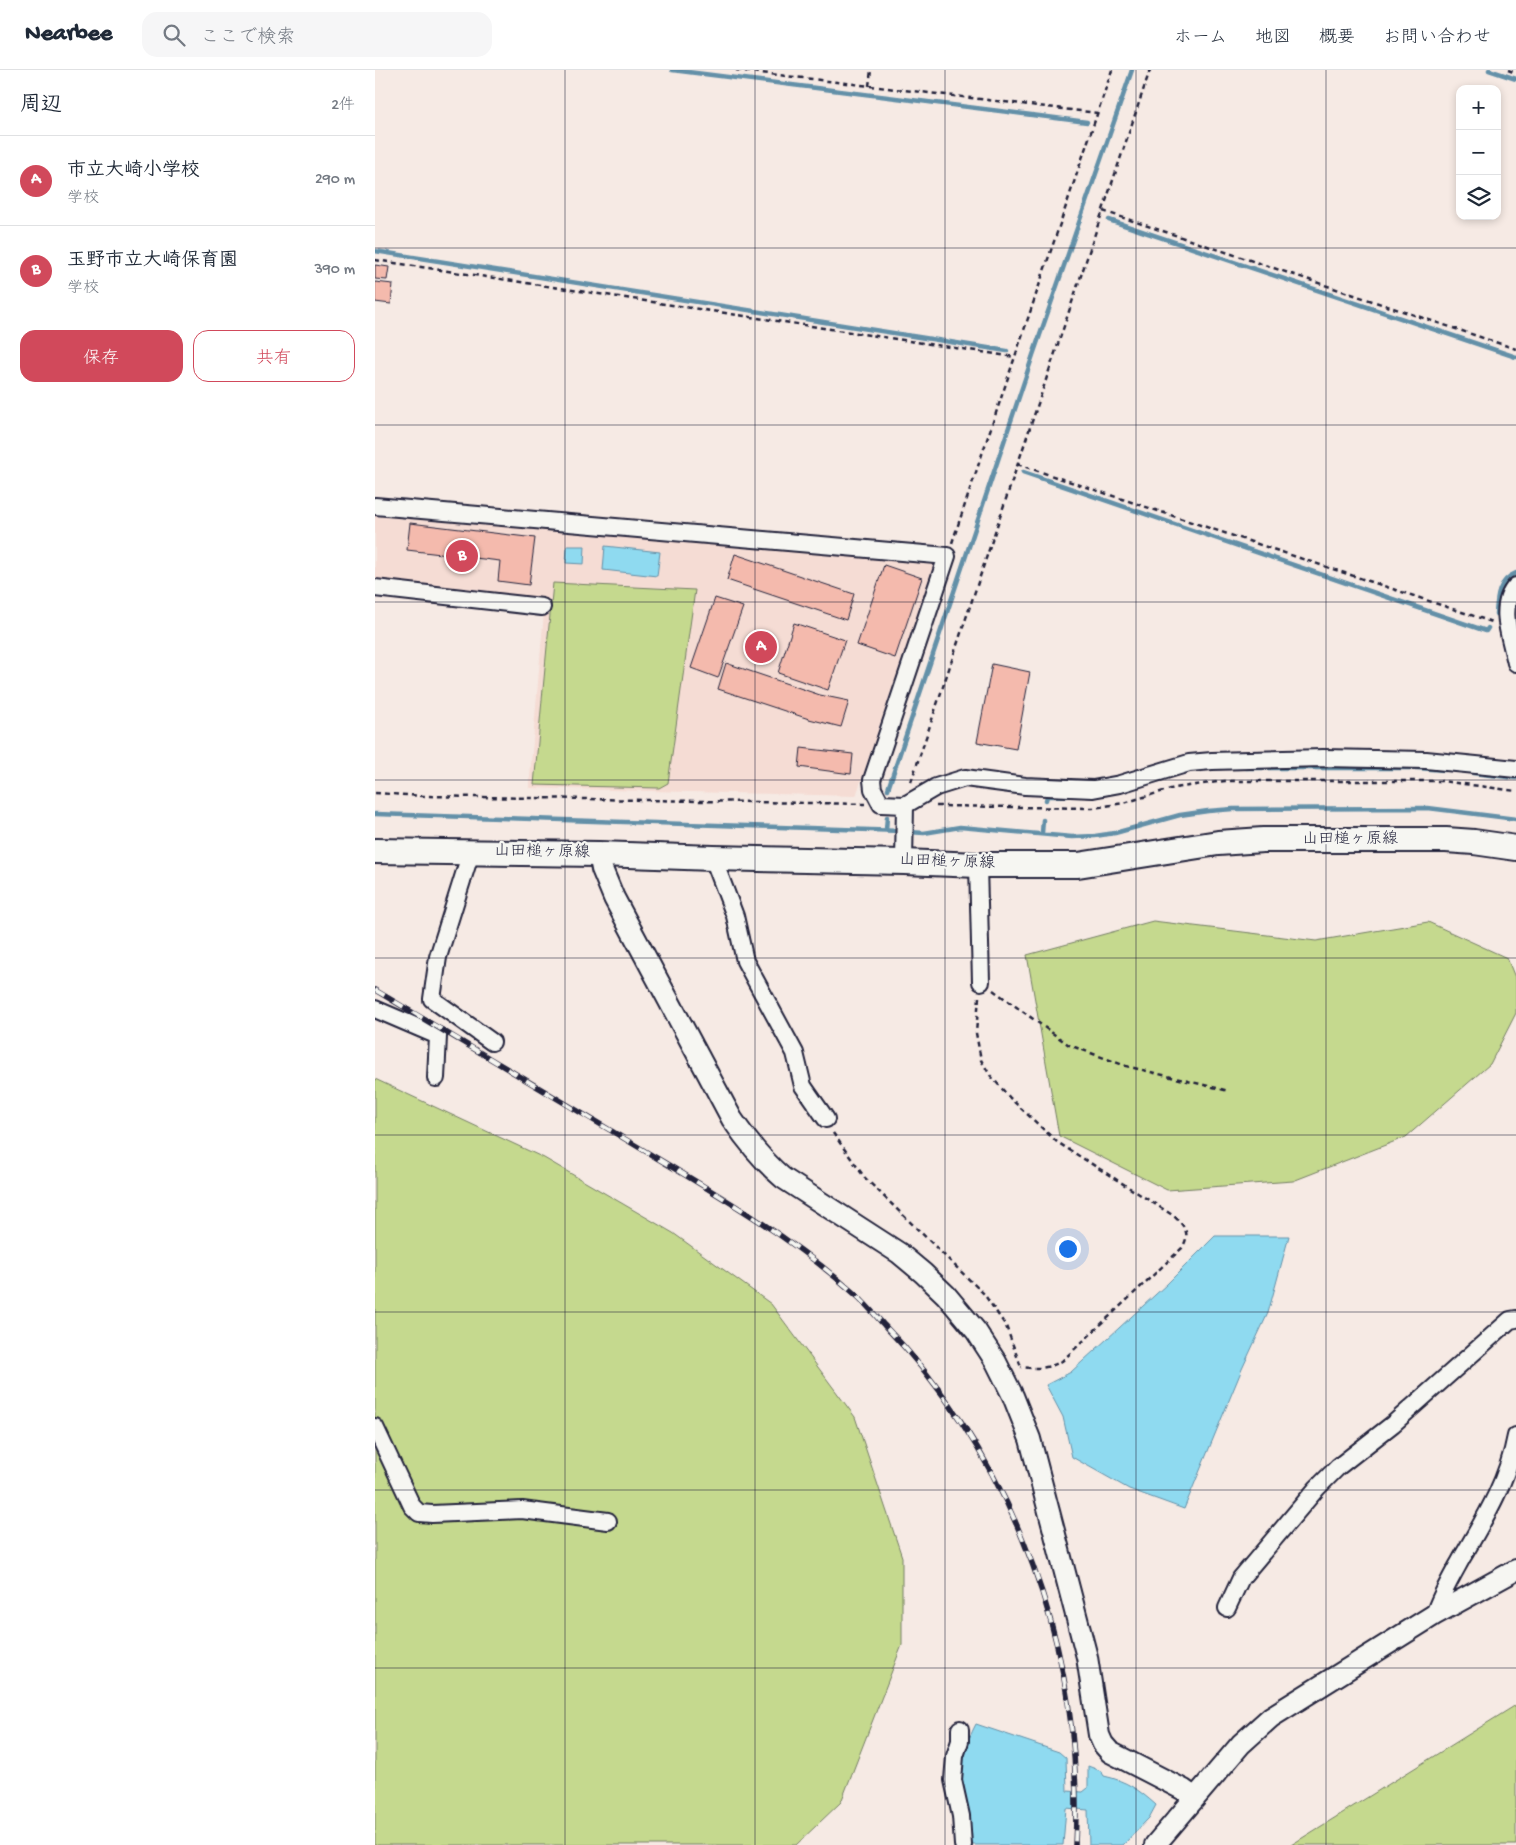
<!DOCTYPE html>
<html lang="ja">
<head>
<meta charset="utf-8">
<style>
  :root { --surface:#fff; --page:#f6f6f7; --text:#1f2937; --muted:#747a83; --line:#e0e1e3; --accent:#d1495b }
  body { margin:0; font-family:"Gochi Hand","Klee One",sans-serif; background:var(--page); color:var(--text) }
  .controls { position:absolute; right:15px; top:15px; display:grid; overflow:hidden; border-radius:10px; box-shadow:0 2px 8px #0003 }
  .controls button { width:45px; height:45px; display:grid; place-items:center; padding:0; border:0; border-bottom:1px solid var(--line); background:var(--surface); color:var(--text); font:25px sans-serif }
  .you { position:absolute; left:692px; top:1178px; width:18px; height:18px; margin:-12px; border:4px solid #fff; border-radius:50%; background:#1a73e8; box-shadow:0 0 0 8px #1a73e833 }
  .badge { display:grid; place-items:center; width:32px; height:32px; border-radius:50%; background:var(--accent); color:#fff; font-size:16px; font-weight:700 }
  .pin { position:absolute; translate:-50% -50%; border:2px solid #fff; box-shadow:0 1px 5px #0006 }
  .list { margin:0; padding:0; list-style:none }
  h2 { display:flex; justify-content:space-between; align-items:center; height:65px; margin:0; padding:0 20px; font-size:21px }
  h2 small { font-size:16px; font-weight:400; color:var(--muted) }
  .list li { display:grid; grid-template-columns:32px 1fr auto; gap:15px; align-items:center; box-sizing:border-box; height:90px; padding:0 20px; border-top:1px solid var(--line) }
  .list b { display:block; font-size:19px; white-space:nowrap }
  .list p { margin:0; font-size:16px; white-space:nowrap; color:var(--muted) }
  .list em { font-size:16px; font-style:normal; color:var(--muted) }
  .actions { display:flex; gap:10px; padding:15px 20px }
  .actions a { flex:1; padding:11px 0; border:1px solid var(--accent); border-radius:15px; text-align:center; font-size:18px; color:var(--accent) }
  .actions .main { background:var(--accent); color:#fff }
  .icon { flex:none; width:28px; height:28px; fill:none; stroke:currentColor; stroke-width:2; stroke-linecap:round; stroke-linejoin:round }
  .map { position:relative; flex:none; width:1141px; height:1775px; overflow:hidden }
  header { display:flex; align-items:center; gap:30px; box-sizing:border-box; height:70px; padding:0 25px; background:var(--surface); border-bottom:1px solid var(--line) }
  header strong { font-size:24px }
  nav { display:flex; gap:28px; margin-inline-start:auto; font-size:18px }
  .search { width:350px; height:45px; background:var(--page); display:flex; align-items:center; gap:12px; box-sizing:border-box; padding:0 18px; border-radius:15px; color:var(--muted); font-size:19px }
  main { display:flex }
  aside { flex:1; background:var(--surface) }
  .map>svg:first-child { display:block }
  .built { fill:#f5dcd4 }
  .green { fill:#c5d98e; stroke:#747e64 }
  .water { fill:#8fdaf0; stroke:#6390a8 }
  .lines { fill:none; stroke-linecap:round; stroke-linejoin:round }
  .stream { stroke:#6390a8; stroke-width:4.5 }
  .building { fill:#f4baad; stroke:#22223b }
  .minor-casing { stroke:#22223b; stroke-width:20 }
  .tertiary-casing { stroke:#22223b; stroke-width:24 }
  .secondary-casing { stroke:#22223b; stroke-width:28 }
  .path { stroke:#22223b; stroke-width:2.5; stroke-dasharray:5 4; stroke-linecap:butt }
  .minor { stroke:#f6f6f2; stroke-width:16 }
  .tertiary { stroke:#f6f6f2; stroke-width:20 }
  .secondary { stroke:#f6f6f2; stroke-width:24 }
  .rail-casing { stroke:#22223b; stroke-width:5.5 }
  .rail { stroke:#f6f6f2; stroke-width:4; stroke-dasharray:11; stroke-linecap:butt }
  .grid { fill:none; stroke:#22223b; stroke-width:1; stroke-opacity:0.55 }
  .labels { text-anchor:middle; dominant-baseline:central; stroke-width:4.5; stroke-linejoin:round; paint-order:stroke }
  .street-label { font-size:16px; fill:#22223b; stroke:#f6f6f2 }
</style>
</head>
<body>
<header>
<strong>Nearbee</strong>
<div class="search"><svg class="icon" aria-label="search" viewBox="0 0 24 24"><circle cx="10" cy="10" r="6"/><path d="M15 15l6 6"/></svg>ここで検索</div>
<nav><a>ホーム</a><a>地図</a><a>概要</a><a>お問い合わせ</a></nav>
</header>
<main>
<aside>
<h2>周辺<small>2件</small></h2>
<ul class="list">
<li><span class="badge">A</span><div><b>市立大崎小学校</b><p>学校</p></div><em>290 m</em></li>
<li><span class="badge">B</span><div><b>玉野市立大崎保育園</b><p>学校</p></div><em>390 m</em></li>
</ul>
<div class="actions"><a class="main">保存</a><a>共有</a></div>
</aside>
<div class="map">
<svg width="1141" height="1775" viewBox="0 0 1141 1775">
  <rect width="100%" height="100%" fill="#f6eae4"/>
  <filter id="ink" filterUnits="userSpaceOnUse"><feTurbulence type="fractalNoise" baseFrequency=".02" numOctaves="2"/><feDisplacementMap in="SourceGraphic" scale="10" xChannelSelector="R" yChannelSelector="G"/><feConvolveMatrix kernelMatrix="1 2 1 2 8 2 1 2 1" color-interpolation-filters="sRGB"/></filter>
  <g filter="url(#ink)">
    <path class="built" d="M0 446 175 461 560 492 481 726 154 718 170 530 0 512Z"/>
    <path class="green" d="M178 513 320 520 293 713 284 718 159 715Z
      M778 851 941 871 1053 852 1132 888 1141 910V943L1115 994 1031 1067 918 1111 792 1120 684 1066 652 885Z
      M0 1009 169 1088 298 1163 396 1234 480 1347 527 1487V1575L466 1732 421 1775H0Z
      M1141 1635V1775H916Z"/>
    <path class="water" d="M192 476H210L209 494 191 493Z
      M230 476 285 482 282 506 228 500Z
      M840 1166H914L893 1243 867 1299 809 1439 754 1419 697 1387 688 1347 671 1315 696 1302 792 1214Z
      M601 1654 684 1682 691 1688 692 1721 708 1722 713 1718V1696L726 1701 729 1706C752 1711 764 1720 781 1735L774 1748 748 1775H714L713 1740 691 1738 688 1775H595C591 1762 594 1749 593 1736 592 1729 586 1724 585 1718 583 1696 591 1673 601 1654Z"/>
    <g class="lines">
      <path class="stream" d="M297 0 712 52
        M1114 0 1141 9
        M734 150 1141 287
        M0 181 632 281
        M648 402 1111 561 1113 558
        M1121 544C1122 528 1123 510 1141 503
        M871 698H1042L1070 700
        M1098 703 1141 708
        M513 719 658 285 757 0
        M671 730 672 726H692
        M0 744 526 761
        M511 760 512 747
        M534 762 549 763 585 757 697 767 720 766 740 763 805 745 833 741 858 739 1053 738 1141 749
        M667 763 668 750"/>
    </g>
    <path class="building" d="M0 195 14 197 12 210 0 209Z
      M0 212 18 214 16 234 0 232Z
      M35 453 160 468 154 515 123 511 125 491 32 480Z
      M360 484 479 524 471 550 352 510Z
      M509 495 547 508 520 588 482 575Z
      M340 528 368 537 343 608 316 598Z
      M419 553 470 570 453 620 403 603Z
      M351 593 445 625 474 631 466 657 434 649 343 619Z
      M617 594 655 602 641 679 602 672Z
      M426 678 478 684 476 704 424 697Z"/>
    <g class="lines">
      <g class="minor-casing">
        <path id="minor" d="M0 436 572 486 497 710 498 719 506 734 530 735 561 717 590 708 650 716 718 719 745 714 814 693 837 691 948 688 1051 690 1141 699
          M1141 516C1122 536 1136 569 1141 593
          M0 518 167 537
          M96 782 63 887 57 929 117 972
          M338 788 360 846 370 891 420 983 428 1016 451 1049
          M529 792 530 735
          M603 795 606 912
          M0 939 63 966 61 1008
          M0 1357 37 1436 44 1443 57 1444 147 1440 233 1451
          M852 1538 866 1508 942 1418 963 1397 1018 1354 1135 1250 1141 1249
          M1059 1545C1066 1524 1077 1506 1088 1486 1110 1448 1133 1410 1141 1366
          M585 1659V1671L580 1686 578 1710 586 1746 588 1775"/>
      </g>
      <g class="tertiary-casing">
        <path id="tertiary" d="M224 784 227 799 239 828 357 1049C372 1071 387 1090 408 1108L524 1183 548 1203 571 1225 601 1261 621 1292 638 1326 655 1369 712 1587 724 1665 728 1674 735 1682 809 1720 820 1728
          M780 1775 866 1674 896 1647 1059 1545 1141 1500"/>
      </g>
      <g class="secondary-casing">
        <path id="secondary" d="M0 781 224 784 338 788 529 792 603 795H703L843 773 888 770H1071L1099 772 1141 778"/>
      </g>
      <path class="path" d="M361 0 722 43
        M1133 0 1141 3
        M494 16 496 0
        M728 141 1141 279
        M0 190 640 287
        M642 394 1117 552
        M577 473 737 0
        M536 712 775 0
        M0 723 48 726 490 734
        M561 736 718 738 749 733 799 718 850 711H1067L1141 721
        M618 920 694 975 751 996 854 1021
        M604 927 601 963 606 990 615 1005 635 1028 682 1072 799 1146C810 1157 816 1163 807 1178L687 1291C673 1299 661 1299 646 1297
        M458 1063 490 1108 609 1224 631 1256 646 1297"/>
      <use href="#minor" class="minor"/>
      <use href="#tertiary" class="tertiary"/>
      <use href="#secondary" class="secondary"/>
      <g class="rail-casing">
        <path id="rail" d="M0 920C82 968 163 1018 245 1066 326 1115 410 1161 481 1225 491 1234 500 1245 509 1255 641 1392 710 1585 700 1775"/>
      </g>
      <use href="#rail" class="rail"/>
    </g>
  </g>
  <path class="grid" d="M190 0V1775M380 0V1775M570 0V1775M761 0V1775M951 0V1775M0 178H1141M0 355H1141M0 532H1141M0 710H1141M0 888H1141M0 1065H1141M0 1242H1141M0 1420H1141M0 1598H1141"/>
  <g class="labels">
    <g class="street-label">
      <text x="975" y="770">山田槌ヶ原線</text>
      <text transform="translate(167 783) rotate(1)">山田槌ヶ原線</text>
      <text transform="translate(572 793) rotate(2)">山田槌ヶ原線</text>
    </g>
  </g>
</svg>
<div class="controls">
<button>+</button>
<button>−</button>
<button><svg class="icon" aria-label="layers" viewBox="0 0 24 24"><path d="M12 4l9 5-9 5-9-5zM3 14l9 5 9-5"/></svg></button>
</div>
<div class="you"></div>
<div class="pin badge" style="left:386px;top:577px">A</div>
<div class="pin badge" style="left:87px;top:486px">B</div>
</div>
</main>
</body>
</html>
